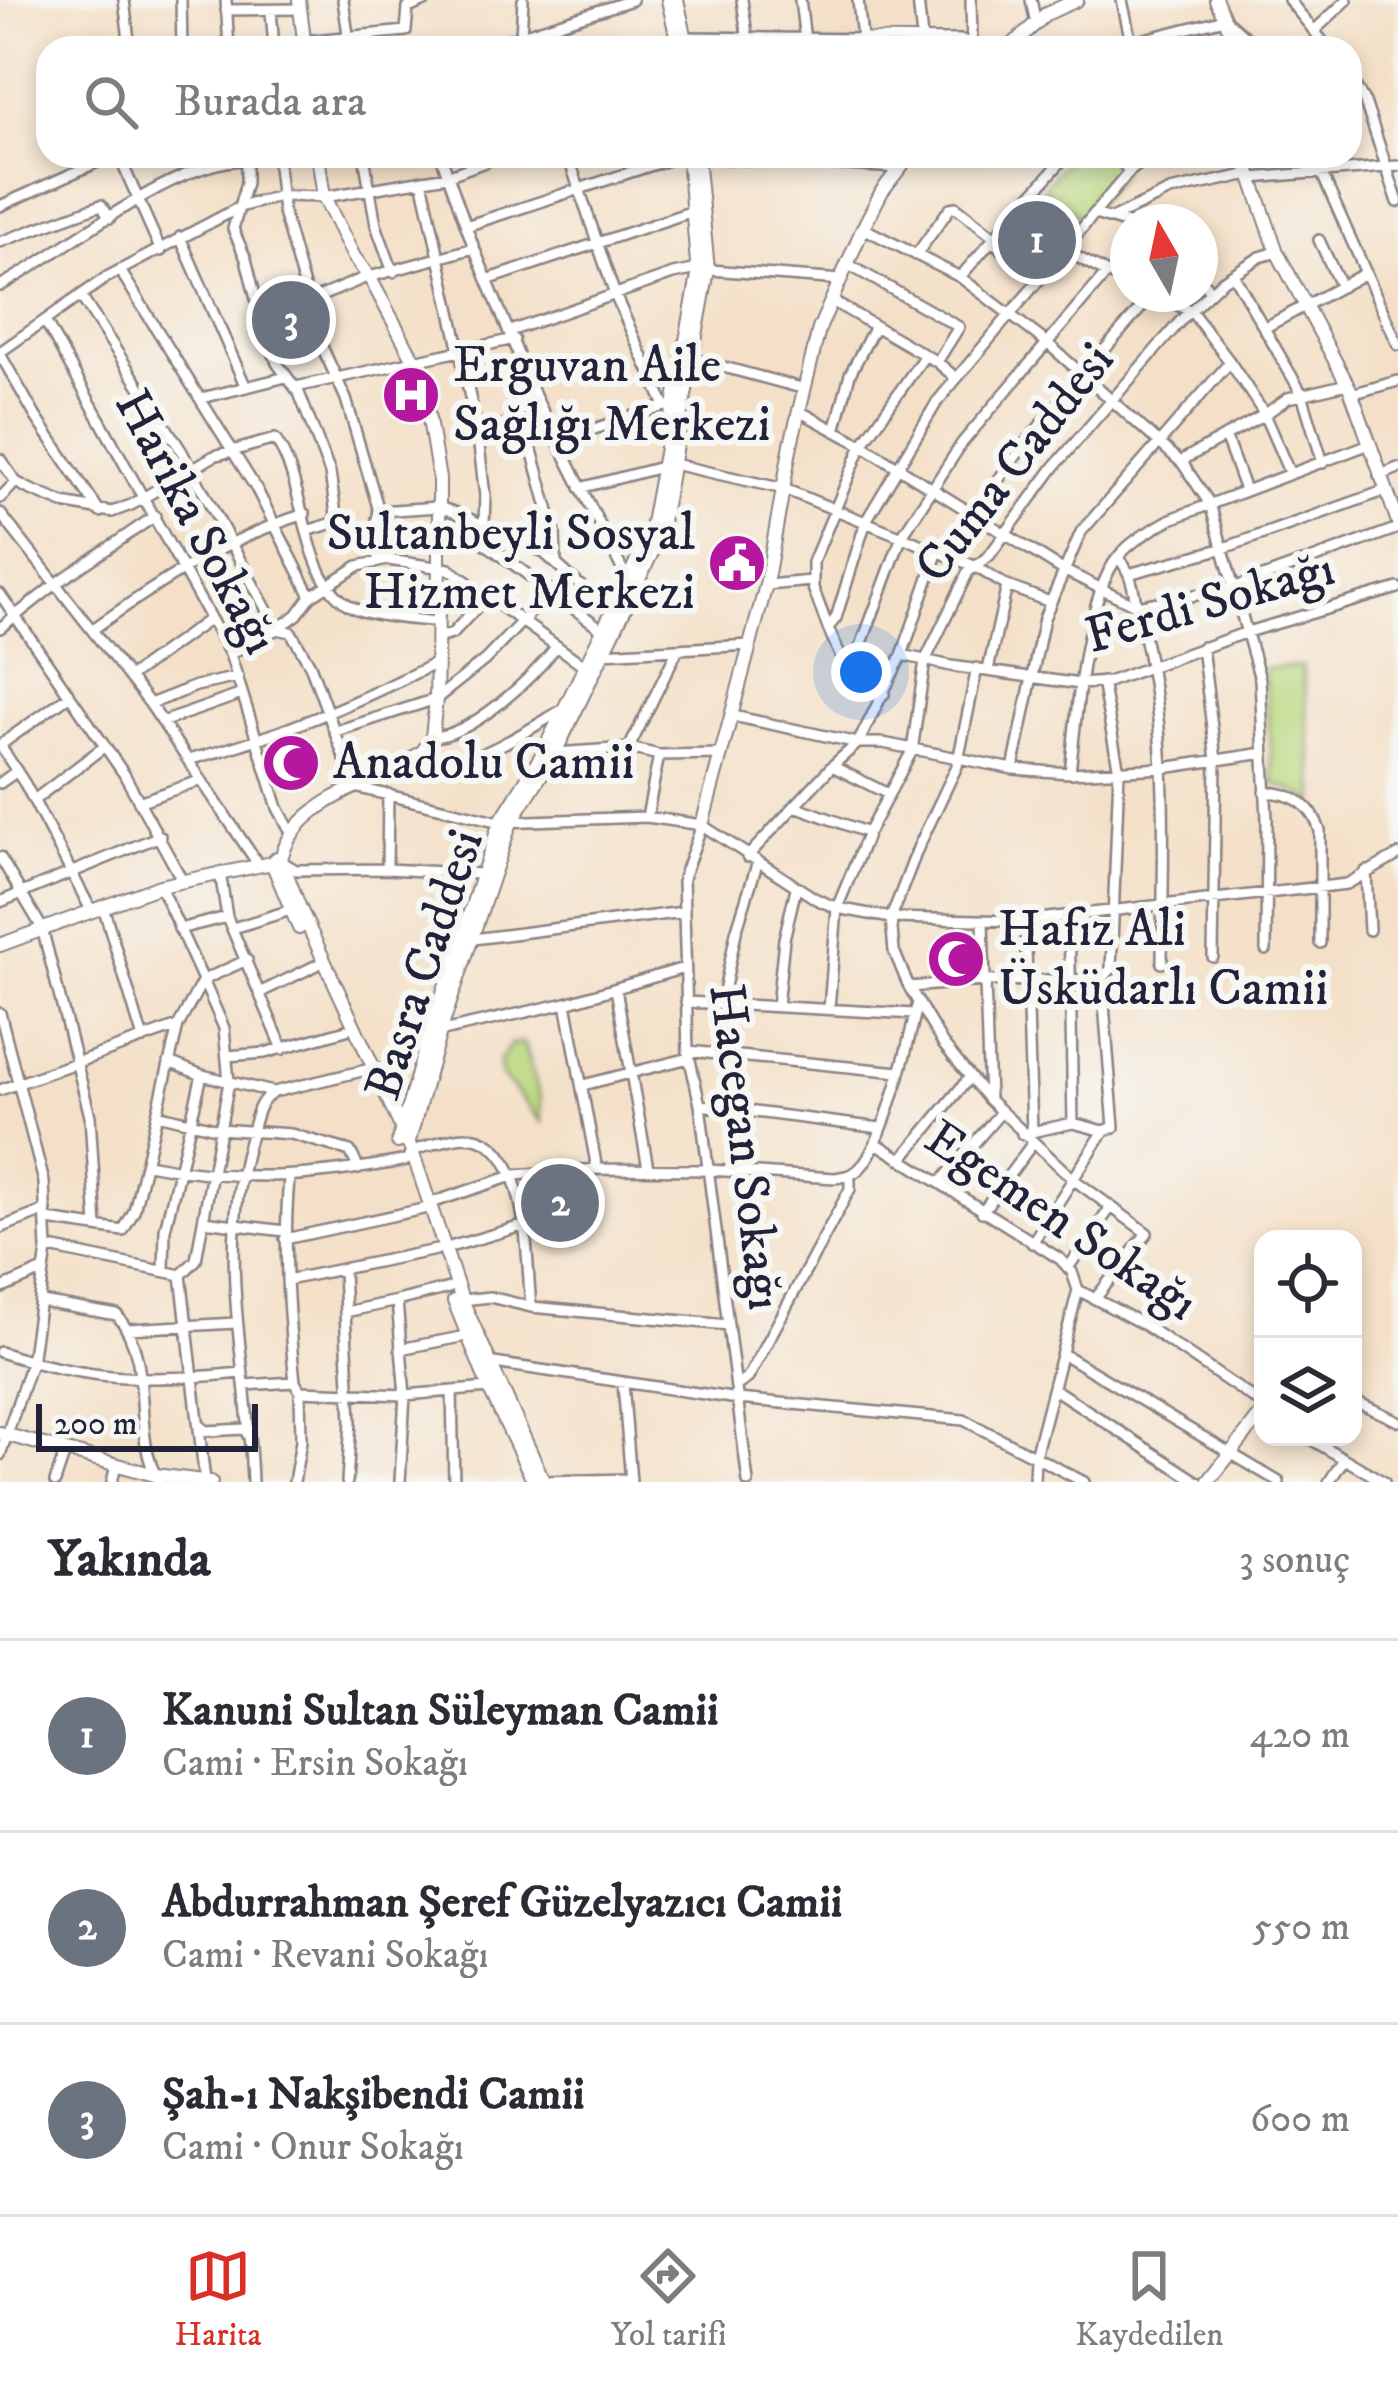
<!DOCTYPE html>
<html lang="tr">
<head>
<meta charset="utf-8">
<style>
  :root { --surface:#fff; --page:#f2f2f3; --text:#2b2b33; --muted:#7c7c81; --line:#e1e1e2; --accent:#d93025 }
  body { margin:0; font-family:"IM FELL DW Pica",serif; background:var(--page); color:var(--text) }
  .controls { position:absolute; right:36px; bottom:36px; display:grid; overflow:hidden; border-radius:24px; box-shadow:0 6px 18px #0003 }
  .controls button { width:108px; height:108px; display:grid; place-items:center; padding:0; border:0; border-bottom:3px solid var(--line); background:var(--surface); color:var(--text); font:60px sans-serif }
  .compass { position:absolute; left:1110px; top:204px; width:108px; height:108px; border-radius:50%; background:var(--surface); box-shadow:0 6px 18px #0003; rotate:351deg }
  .scale { position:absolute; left:36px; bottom:30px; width:222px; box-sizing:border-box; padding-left:12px; border:6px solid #22223b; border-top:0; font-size:33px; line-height:42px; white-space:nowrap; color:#22223b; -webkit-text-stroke:9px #f6f6f2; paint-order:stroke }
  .you { position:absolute; left:861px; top:672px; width:42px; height:42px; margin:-30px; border:9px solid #fff; border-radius:50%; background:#1a73e8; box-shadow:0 0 0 18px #1a73e833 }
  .badge { display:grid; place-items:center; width:78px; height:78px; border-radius:50%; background:var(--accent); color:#fff; font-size:39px; font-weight:700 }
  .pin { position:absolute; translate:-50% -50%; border:6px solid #fff; box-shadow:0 3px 12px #0006 }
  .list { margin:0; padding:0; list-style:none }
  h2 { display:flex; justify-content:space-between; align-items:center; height:156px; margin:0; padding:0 48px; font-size:51px }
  h2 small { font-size:39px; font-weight:400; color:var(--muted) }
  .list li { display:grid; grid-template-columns:78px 1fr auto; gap:36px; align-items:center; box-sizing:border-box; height:192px; padding:0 48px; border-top:3px solid var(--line) }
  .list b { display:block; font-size:45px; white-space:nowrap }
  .list p { margin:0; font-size:39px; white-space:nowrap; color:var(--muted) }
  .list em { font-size:39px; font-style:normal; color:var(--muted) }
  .icon { flex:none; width:66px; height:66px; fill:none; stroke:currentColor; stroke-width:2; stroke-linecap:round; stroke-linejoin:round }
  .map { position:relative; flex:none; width:1398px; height:1482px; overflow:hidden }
  .search { position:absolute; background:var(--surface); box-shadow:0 6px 18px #0003; left:36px; right:36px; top:36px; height:132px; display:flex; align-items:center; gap:30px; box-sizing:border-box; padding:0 42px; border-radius:36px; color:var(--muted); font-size:45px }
  .sheet { height:732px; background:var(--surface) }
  nav { display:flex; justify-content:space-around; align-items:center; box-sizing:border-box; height:168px; border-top:3px solid var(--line); background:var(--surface); font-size:33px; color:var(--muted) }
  nav a { display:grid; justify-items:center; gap:6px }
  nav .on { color:var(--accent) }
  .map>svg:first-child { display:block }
  .green { fill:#bad77d; stroke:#6e7c5c; stroke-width:3 }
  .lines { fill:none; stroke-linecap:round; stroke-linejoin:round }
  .street-casing { stroke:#8b8182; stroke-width:14 }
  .secondary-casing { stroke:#8b8182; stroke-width:16 }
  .street { stroke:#fff; stroke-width:9 }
  .secondary { stroke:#fff; stroke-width:12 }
  .labels { text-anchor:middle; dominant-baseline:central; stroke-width:12; stroke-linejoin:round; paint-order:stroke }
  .poi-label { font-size:51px; fill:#22223b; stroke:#f6f6f2; text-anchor:start }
  .street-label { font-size:51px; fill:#22223b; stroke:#f6f6f2 }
</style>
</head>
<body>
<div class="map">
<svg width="1398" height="1482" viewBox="0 0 1398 1482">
  <rect width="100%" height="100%" fill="#f6f6f2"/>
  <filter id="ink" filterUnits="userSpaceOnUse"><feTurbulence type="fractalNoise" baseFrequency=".00833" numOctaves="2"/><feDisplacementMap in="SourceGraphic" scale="24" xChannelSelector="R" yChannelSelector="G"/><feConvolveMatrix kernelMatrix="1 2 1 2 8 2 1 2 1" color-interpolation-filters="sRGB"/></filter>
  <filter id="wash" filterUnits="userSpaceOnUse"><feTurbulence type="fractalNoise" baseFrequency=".004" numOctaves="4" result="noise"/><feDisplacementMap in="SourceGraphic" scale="48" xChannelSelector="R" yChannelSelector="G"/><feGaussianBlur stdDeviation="2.7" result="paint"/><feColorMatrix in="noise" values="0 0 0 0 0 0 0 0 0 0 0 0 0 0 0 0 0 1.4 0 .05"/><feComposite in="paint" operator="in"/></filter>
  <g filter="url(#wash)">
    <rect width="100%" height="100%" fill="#f4e0c8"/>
    <path class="green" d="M1070 156H1113L1122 173 1082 220 1043 188Z
      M1302 666 1316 802 1273 782 1264 669Z
      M523 1043 540 1097 542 1122 501 1075 499 1062 511 1044Z"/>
  </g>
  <g filter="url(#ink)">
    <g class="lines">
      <g class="street-casing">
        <path id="street" d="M124 0 130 48
          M181 0 182 48
          M226 0 229 48
          M343 0 350 48
          M742 0 749 48
          M800 0 806 48
          M858 0 863 48
          M918 0 923 48
          M971 0 972 42
          M1031 0 1036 23
          M1122 0 1131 42
          M1289 0 1328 48
          M226 10 299 9
          M271 10 274 48
          M1315 30 1347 0
          M521 36 523 0
          M687 37 962 40 982 48
          M303 41 406 31 408 8 427 0
          M481 48 632 0
          M649 48 678 39
          M1109 48 1225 19 1258 48
          M1350 77 1365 102 1398 202
          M119 156 161 251
          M246 156V183L233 229 246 259 259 311 277 363 299 393 330 473 336 514 333 523 307 531
          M277 156 283 212 319 340 346 399 379 511 438 507 454 512 543 552 583 588 618 601
          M364 156 376 225 393 272
          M441 156 474 248 536 398 628 581
          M568 156 615 295 665 406 679 409
          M1118 156 1129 172
          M1314 156 1398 345
          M697 157 900 168
          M1252 178 1398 166
          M422 180 477 429 485 496 484 524
          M0 206 111 156
          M1095 214 1128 224
          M1113 218 1170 191 1250 174
          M466 226 680 156
          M863 228 960 277 1046 342 1183 464 1210 504 1260 679 1267 819 1266 950
          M180 237 245 385
          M1319 240 1341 287
          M0 242 101 205 110 218
          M993 242 1039 279
          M1064 250 1128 284
          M916 255 950 208 956 207 996 238
          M849 265 959 327 937 362
          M121 272 257 490 311 596
          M1233 274 1302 394 1323 463
          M1200 276 1210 292
          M960 277 1066 156
          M487 280 693 211
          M0 286C65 251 173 160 245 160
          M1152 294 1191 311 1230 362 1263 412 1290 474
          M82 298 181 450 277 629 291 632 310 665 355 787 500 822 647 817 702 825 816 899 837 908 891 918 1021 921 1347 884 1398 855
          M309 301 362 279 474 248
          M832 301 937 362 955 377
          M45 321 230 654 278 808 291 832
          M1264 328 1364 274
          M510 331 673 274 698 269 841 280
          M0 352 107 277 240 207 280 196 324 197 447 176 501 156
          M0 354 36 417 100 512
          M694 359 805 389
          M296 387 514 339
          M1351 394 1398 381
          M202 398 286 377
          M799 411 862 445 1063 570 1137 606 1233 588 1398 528
          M524 421 555 533 556 561
          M477 429 546 419
          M835 431 850 374 874 328
          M1225 436 1245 490
          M557 441 665 406
          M0 459 16 482 29 489 63 503 112 512 131 505 214 456 275 439C310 487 299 592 362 611 386 618 413 619 437 622
          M1183 464 1186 458 1264 415 1288 398 1347 384
          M1379 476 1398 468
          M580 488 673 464 784 489 974 566 1007 586 1050 602
          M0 498 16 482
          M379 511 375 527 379 560
          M0 513 150 704 258 864
          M479 539 603 630
          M950 556C1003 459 1081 378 1153 294
          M1118 557C1134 576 1133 592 1139 616 1171 737 1163 840 1162 963
          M1132 573 1224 548 1384 491
          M766 585 812 581
          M0 594 124 774 182 880
          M0 628 57 583 155 516
          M828 628 813 588V562L862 445 925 355
          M93 629C161 581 225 539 305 514
          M437 638 452 634 487 596
          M1202 647 1216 760 1213 957
          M601 653 751 645
          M230 654 277 629 297 615 311 596 358 566 388 560 449 569 586 667
          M902 655 951 666 1080 684 1108 682 1247 632 1398 588
          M977 668 957 766 918 848 891 918 894 951 909 987 943 1044 989 1100 1073 1179 1147 1233 1095 1299
          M845 670 856 659 902 536 962 443 1106 274
          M988 670 1007 586
          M129 677 210 619
          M1102 682 1119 771 1111 969 1102 979
          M884 694 851 680 828 628 836 618 866 521 937 402 1129 172 1150 156
          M150 704 196 686 238 677
          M733 716 858 743H883L1013 769 1070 773 1164 768 1264 753
          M162 722 242 694
          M336 731 436 699 485 660 552 590
          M432 737C472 736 532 678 556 647
          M0 745 25 784 91 910
          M0 745 70 695
          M629 748 678 649
          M555 753 629 748 659 755 722 754
          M414 757C452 784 528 729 562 710
          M188 760C280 736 351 705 436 663
          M832 766 888 794
          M1013 769 1044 618 1081 532 1230 362
          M1070 773C1076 719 1085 597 1118 557 1132 540 1153 529 1171 519L1367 445
          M0 783 17 771
          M1265 792C1293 793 1312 804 1320 831V943
          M34 800 105 746
          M141 801 199 781
          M795 806 868 833
          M647 817 659 755
          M702 825 683 878 688 1051 700 1105 748 1482
          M0 857 42 928 90 1116 97 1227
          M747 857 832 766 858 743 902 655 938 551
          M284 863 296 870 387 869 481 874
          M387 869 388 794
          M1366 871 1369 930
          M220 872 227 917 283 1049
          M0 902 160 836
          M103 906 143 1039
          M1069 916 1073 1123
          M1025 920 1032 1131
          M983 922 989 1100
          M233 928 291 910
          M179 929 227 917
          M466 940 683 912
          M247 960 203 980 224 1028 229 1082 203 1221 285 1231
          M909 987 984 981 1102 979
          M616 989 648 1168
          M261 992 317 965
          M686 1002 915 1014
          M722 1002 736 932 757 864
          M566 1003 597 1169
          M777 1006 784 939 796 888
          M829 1009 837 908 868 833 912 751 925 661 968 572 989 556 1055 466 1183 318 1222 281 1260 257 1277 252
          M0 1013 44 1182 47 1250
          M434 1033 566 1003 684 968
          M688 1051 899 1072
          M227 1056 265 1053 346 1030
          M169 1062 202 1075 273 1092
          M583 1085 689 1058
          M0 1090 178 1026
          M700 1105 880 1128
          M157 1114 219 1129 291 1134 350 1151 359 1169
          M1022 1134 1073 1123 1104 1131 1114 1127 1102 979
          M876 1143 1060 1259 1072 1272 1078 1290 1143 1324 1263 1405
          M902 1159 969 1078
          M147 1164C244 1183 311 1178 407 1160L412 1151C429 1146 449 1137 467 1137 530 1139 526 1261 531 1307
          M289 1179C283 1247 288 1313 295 1382L300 1391
          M940 1183 1001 1112
          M428 1204 515 1175 597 1169 709 1170 835 1178C846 1176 854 1175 861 1167 886 1139 909 1041 918 1002
          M982 1212 1032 1144
          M48 1220 123 1231 134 1211 178 1026 203 980 160 886
          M0 1228 46 1210
          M285 1239 423 1209
          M1032 1243 1104 1131
          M443 1249 522 1226
          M1068 1268 1111 1207
          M164 1271 165 1229 202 1075
          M343 1271 345 1312
          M181 1275 196 1260 203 1221
          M287 1280 436 1250
          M0 1289 44 1270
          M462 1300 490 1297 531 1307 728 1325
          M42 1302 117 1315C157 1364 129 1430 159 1482
          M128 1329 236 1323
          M400 1349 466 1336
          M0 1352C87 1381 152 1382 242 1373
          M1063 1354 1279 1482
          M487 1362 738 1399 964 1420 1084 1482
          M623 1383 631 1482
          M245 1385 295 1382
          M736 1386 748 1378 850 1189V1175
          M1054 1389 1198 1482
          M452 1392 454 1482
          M1353 1400 1398 1421
          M201 1426 205 1431 245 1429 248 1436
          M1307 1437 1384 1482
          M0 1455 31 1363 47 1250 55 1249 181 1275 205 1481
          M543 1481 631 1479
          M55 1482 65 1452
          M112 1482 116 1465
          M252 1482C248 1358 214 1255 252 1131 257 1114 258 1101 274 1092L366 1070
          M294 1482 301 1441 300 1391 405 1395 489 1388
          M347 1482 351 1421 345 1312 397 1301
          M400 1482 405 1395 397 1301 449 1288
          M1034 1482 1035 1456 1078 1290
          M1329 1482 1344 1459"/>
      </g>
      <g class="secondary-casing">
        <path id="secondary" d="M299 0 305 48
          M668 0 679 48
          M677 0 688 48
          M1216 0 1238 48
          M1009 48 1046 14 1077 0
          M1248 156V168L1277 252 1350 389 1398 522
          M702 825 766 585 791 444 819 329 863 228 882 191 909 156
          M281 859C297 796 377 785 423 751L432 737 436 699 439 566V479L428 413 414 360 370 278 354 257 324 197 318 156
          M281 859 299 906 412 1151 462 1300 544 1482
          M272 863 299 928
          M0 945 160 886 272 863 277 858
          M398 1142 430 1032 500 822 540 758 650 534 698 276 688 156
          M408 1144 439 1035 511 822 555 753 659 538 708 270 697 156
          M454 1301 489 1388 534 1482
          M0 1433 155 1475 211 1482
          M1208 1482 1263 1412"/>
      </g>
      <use href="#street" class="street"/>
      <use href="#secondary" class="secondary"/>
    </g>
  </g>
  <defs>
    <g id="hospital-disc" transform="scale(3)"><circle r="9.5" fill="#b5179e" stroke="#f6f6f2"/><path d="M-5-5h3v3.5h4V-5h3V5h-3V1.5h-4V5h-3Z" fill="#fff"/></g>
    <g id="civic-disc" transform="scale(3)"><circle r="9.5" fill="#b5179e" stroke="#f6f6f2"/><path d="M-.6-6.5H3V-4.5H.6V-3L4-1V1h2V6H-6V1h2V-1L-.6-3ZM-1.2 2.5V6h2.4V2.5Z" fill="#fff"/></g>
    <g id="mosque-disc" transform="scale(3)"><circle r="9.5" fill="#b5179e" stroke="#f6f6f2"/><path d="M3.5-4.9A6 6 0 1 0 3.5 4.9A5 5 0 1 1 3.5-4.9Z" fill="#fff"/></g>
  </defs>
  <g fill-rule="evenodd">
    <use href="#hospital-disc" x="411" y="395"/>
    <use href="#civic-disc" x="737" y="563"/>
    <use href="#mosque-disc" x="291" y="763"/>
    <use href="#mosque-disc" x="956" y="959"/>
  </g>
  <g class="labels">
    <g class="poi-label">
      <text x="453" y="366">Erguvan Aile<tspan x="453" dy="59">Sağlığı Merkezi</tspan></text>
      <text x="695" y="534" text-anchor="end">Sultanbeyli Sosyal<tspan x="695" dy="59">Hizmet Merkezi</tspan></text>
      <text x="333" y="763">Anadolu Camii</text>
      <text x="998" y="930">Hafız Ali<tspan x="998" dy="59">Üsküdarlı Camii</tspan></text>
    </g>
    <g class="street-label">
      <text transform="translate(1015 463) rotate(-52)">Cuma Caddesi</text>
      <text transform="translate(196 522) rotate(62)">Harika Sokağı</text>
      <text transform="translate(1210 603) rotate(-16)">Ferdi Sokağı</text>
      <text transform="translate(425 965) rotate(-72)">Basra Caddesi</text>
      <text transform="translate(745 1147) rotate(83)">Hacegan Sokağı</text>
      <text transform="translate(1061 1221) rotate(34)">Egemen Sokağı</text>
    </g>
  </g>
</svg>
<div class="controls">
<button><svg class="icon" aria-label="locate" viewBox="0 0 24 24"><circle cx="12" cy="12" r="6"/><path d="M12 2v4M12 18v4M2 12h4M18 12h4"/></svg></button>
<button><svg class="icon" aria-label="layers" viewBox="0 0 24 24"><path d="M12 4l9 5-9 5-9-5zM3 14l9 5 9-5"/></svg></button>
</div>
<svg class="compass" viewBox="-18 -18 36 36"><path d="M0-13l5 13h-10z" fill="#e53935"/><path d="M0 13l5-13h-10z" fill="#7c7c81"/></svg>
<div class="scale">200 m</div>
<div class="you"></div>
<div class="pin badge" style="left:1037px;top:240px;background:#6b7280">1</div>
<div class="pin badge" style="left:560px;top:1203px;background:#6b7280">2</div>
<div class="pin badge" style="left:291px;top:320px;background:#6b7280">3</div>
<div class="search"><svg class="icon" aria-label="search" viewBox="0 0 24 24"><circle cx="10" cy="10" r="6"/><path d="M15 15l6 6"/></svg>Burada ara</div>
</div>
<section class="sheet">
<h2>Yakında<small>3 sonuç</small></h2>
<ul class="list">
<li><span class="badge" style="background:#6b7280">1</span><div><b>Kanuni Sultan Süleyman Camii</b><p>Cami · Ersin Sokağı</p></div><em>420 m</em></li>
<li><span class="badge" style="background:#6b7280">2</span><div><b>Abdurrahman Şeref Güzelyazıcı Camii</b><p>Cami · Revani Sokağı</p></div><em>550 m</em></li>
<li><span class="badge" style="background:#6b7280">3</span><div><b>Şah-ı Nakşibendi Camii</b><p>Cami · Onur Sokağı</p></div><em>600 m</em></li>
</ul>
</section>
<nav>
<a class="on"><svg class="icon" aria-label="map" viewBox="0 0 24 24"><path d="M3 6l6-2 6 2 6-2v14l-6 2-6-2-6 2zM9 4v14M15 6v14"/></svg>Harita</a>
<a><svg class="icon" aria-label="directions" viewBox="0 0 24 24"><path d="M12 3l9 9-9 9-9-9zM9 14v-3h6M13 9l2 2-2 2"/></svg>Yol tarifi</a>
<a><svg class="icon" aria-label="saved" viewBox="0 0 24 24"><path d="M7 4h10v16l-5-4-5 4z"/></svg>Kaydedilen</a>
</nav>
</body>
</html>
